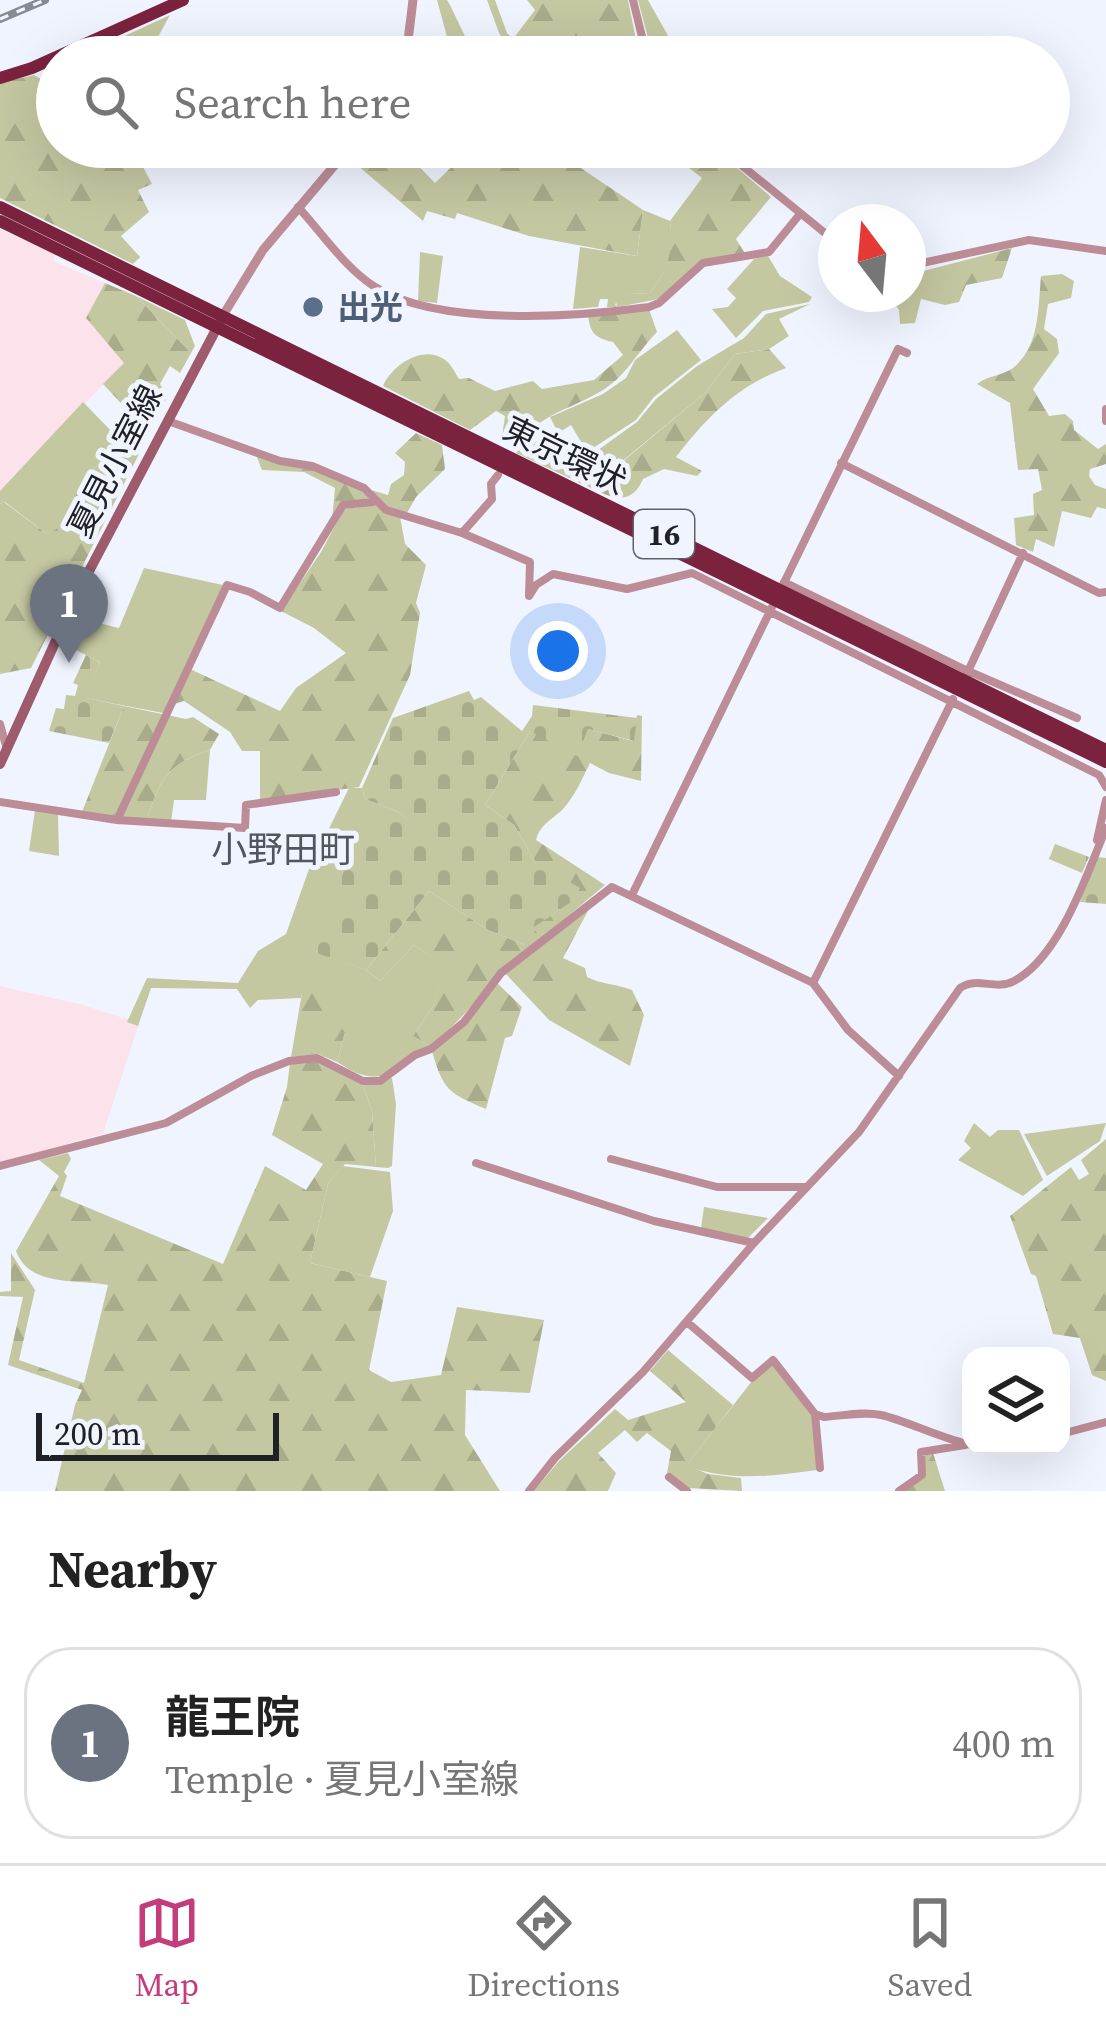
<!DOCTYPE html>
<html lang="en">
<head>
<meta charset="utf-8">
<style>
  :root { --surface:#fff; --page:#f2f2f2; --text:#222; --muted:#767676; --line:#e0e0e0; --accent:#c43c79 }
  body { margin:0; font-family:"Source Serif 4","Noto Sans JP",serif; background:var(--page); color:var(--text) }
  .controls { position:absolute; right:36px; bottom:36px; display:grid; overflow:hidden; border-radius:24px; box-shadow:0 12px 48px #0002 }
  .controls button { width:108px; height:108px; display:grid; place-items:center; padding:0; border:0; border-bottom:3px solid var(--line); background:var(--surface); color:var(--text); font:60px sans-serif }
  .compass { position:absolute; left:818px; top:204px; width:108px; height:108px; border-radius:50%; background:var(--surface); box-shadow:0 12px 48px #0002; rotate:344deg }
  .scale { position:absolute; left:36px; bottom:30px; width:243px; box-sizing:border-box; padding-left:12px; border:6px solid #202125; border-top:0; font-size:33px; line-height:42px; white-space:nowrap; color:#202125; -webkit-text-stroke:9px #f0f4ff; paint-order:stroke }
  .you { position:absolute; left:558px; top:651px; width:42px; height:42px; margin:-30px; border:9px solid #fff; border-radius:50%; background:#1a73e8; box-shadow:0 0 0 18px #1a73e833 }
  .badge { display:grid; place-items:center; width:78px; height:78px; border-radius:50%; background:var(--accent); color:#fff; font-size:39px; font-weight:700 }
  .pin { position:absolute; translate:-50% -99px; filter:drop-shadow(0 3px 6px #0008) }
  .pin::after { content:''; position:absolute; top:63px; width:42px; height:36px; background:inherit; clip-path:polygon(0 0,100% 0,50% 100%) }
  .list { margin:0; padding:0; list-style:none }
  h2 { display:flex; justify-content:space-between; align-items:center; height:156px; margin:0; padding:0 48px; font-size:51px }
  h2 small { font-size:39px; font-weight:400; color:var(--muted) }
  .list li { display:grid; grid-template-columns:78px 1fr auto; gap:36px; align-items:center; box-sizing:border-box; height:192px; margin:0 24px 24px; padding:0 24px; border:3px solid var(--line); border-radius:48px }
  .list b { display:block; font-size:45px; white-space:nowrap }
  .list p { margin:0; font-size:39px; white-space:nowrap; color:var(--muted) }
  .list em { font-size:39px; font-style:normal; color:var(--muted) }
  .icon { flex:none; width:66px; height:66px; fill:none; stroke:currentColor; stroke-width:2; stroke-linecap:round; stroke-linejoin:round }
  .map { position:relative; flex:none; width:1106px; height:1491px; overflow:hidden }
  .search { position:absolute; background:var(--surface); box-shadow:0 12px 48px #0002; left:36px; right:36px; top:36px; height:132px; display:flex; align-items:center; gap:30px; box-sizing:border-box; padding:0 42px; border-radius:66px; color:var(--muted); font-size:45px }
  .sheet { height:372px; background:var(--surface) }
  nav { display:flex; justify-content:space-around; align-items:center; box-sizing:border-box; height:168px; border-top:3px solid var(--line); background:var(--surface); font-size:33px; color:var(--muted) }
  nav a { display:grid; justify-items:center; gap:6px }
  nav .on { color:var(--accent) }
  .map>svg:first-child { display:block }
  .industrial { fill:#fce2eb }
  .grass { fill:#c4c8a1 }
  .forest { fill:url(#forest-firs) }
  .cemetery { fill:url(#cemetery-stones) }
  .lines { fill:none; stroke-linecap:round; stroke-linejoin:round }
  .minor { stroke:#bd8d97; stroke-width:8 }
  .tertiary { stroke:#bd8d97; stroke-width:9 }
  .secondary { stroke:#9e5b6b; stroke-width:10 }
  .trunk { stroke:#7b223f; stroke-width:12 }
  .rail-casing { stroke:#878a91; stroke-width:8 }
  .rail { stroke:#f0f4ff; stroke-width:3; stroke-dasharray:9; stroke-linecap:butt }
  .service-dot { fill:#5c6f8a; stroke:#f0f4ff; stroke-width:4.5 }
  .labels { text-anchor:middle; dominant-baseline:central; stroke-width:10; stroke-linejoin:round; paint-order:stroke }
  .shield { fill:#f0f4ff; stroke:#5e6066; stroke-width:3 }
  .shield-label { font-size:30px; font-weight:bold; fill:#202125 }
  .service-label { font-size:33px; font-weight:bold; fill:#4e5e75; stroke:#f0f4ff; text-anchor:start }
  .street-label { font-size:33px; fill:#202125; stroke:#f0f4ff }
  .neighbourhood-label { font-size:36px; fill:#52555e; stroke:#f0f4ff }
</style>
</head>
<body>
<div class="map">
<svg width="1106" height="1491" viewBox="0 0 1106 1491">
  <defs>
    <pattern id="forest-firs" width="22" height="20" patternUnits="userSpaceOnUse" patternTransform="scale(3)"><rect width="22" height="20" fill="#c4c8a1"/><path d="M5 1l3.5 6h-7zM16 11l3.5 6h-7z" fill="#a8ac8a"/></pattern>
    <pattern id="cemetery-stones" width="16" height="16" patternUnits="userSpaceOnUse" patternTransform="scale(3)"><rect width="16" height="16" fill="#c4c8a1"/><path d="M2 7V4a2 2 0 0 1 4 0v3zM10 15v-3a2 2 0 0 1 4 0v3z" fill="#a8ac8a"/></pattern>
  </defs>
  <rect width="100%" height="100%" fill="#f0f4ff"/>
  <path class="industrial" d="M0 229 55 254 53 261 105 283 86 318 124 363 0 491Z
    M0 986 83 1005 139 1023 103 1134 0 1163Z"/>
  <path class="grass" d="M638 0H648L680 57H653Z
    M643 210 670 221C674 252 669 268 650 293L630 294 615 304 617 307H607L608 299H600L598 307 573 309 580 247 637 256Z
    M420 252 443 256 437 303 418 301Z
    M768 256 780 276 812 297 809 302 763 311 736 338 712 309 728 307 736 298 727 289 754 259Z
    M136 296 185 320 195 346 191 353Z
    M810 304 779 319 789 336 769 349 735 354 705 393 597 482 604 494 516 453 527 439 587 458 637 422 656 399 697 366 744 338 766 314Z
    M677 330 701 360 654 397 636 420 587 452 571 425 558 433 550 417 603 394 626 378 635 360Z
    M83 402 122 442C92 467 76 488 63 526L47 534 5 502 0 504V491Z
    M144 568 223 585 163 713 85 698 100 662 66 645 78 618 119 628Z
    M210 750 206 800H174L171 822 147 820C160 779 167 764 210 750Z
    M349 788H362L365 799 398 812 418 829 316 952 366 970 380 981 414 945 444 965 435 1003 413 1036 430 1046C389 1072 382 1091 337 1062L345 1032 302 993 301 998 258 1000 250 1008 237 989 151 988 138 1026 127 1022 147 978 238 983 258 951 286 934 309 869Z
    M35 810 58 814 59 856 29 851Z
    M392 1078 396 1104 392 1166 388 1168 376 1167 372 1111 363 1084Z
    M974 1123 990 1137 998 1130H1019L1043 1180 1023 1196 958 1160 971 1148 964 1141Z
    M1106 1123 1100 1141 1047 1176 1024 1134Z
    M343 1166 390 1172 393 1211 370 1277 310 1263 328 1184Z
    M704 1207 768 1218 747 1239 701 1228Z
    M772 1364 813 1418 818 1470C772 1476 731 1482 686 1466L752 1381Z"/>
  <path class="forest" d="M437 0H447L450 5 475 57H430L452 55Z
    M487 0H495L507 33 513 39 535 10 527 0H628L636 40 605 49 606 57H514L499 33Z
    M170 15 153 46 165 57H109L105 45Z
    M34 75 48 83 57 82V147H154L156 152 140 161 152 184 138 190 149 212 121 236 140 257 133 264 0 198V83Z
    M362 147H400L435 183 472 147H574L566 158 643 210 637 256 529 236 457 213 455 219 427 211 423 221 351 160Z
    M662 147H713L771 197 736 239 746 255 708 259 659 299 617 307 616 301 630 294 650 293C669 268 673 252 670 221L702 178Z
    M1012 248 1002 278 966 285 959 302 945 305 921 299 915 323 900 324 899 310 889 295 882 294H908V275Z
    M1062 274 1074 281 1071 298 1048 304 1044 329 1057 339 1059 353 1033 389 1049 416 1065 414 1073 421 1074 430 1098 449 1106 444V464L1090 469 1089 476 1095 485 1106 489V509L1097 507 1091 518 1062 511 1054 547 1036 539 1033 552 1016 545 1014 518 1034 515 1033 494 1042 490 1038 469 1018 470 1010 403 977 384C989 375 1002 376 1013 368 1040 346 1038 308 1041 276Z
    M105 283 136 296 191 353 180 373 170 366 160 384 167 397 148 432 103 384 124 363 86 318Z
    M649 309 657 332C639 350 627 374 606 388 572 410 545 410 518 444L502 437 505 416 496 411 470 430 383 386C391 367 419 347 440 357 450 361 454 371 459 379L469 378 495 391 533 381 542 389 594 380 623 355 613 342C595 338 590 333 588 315Z
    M769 349 786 368C737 386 707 417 676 457L702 471 697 476 664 469 643 479C635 498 623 501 604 494L597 483 705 393 735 354Z
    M416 433 442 445 445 469 416 497 407 513 391 511 371 490 388 495 391 484 404 475 405 462 395 453Z
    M122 442 139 454 31 668 0 674V504L4 502 47 534 63 525C76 488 92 467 122 442Z
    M256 455C294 464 346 471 372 501L342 503 332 520 335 488 304 472 262 470Z
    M375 505 400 516 405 544 426 565 416 603 420 613 410 675 359 787 260 801V751H242L230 732 184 701 171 705 190 669 280 711 296 688 346 653 314 628 281 611 321 552 344 509Z
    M124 706 186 719 193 717 219 734 210 750C167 764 160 779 147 820L82 812Z
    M637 715 642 716 641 781 609 773 590 763C582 779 575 796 563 809 551 821 541 823 536 840L605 885 549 932 540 934 530 929 570 903 536 863 514 825 485 805 530 731 588 729 633 741Z
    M429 891 488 930 525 945V950C490 980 466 1018 430 1046L413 1036 435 1003 443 965 414 945 380 981 366 970Z
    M590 907 563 958 585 968 587 977C600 984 617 984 632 990L644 1015 630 1066 549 1020 505 973Z
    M496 982 522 1007 512 1036 505 1038 486 1109C448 1093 443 1090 432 1051Z
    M302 993H312L345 1032 337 1062 318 1054 291 1057Z
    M317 1060 363 1084 372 1111 376 1167 345 1164 328 1184 310 1263 387 1281 369 1370 391 1382 441 1375 457 1307 544 1320 530 1393 466 1390 465 1435 500 1491H55L75 1405 82 1390 8 1365 23 1297 0 1296V1292L11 1291V1253L35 1290 19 1360 84 1383 108 1285C76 1279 29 1287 16 1251L59 1176 39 1160 68 1153 71 1159 64 1172 67 1176 60 1196 223 1264 265 1166 306 1190 323 1164 272 1135 287 1087 290 1063Z
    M1106 1139V1381L1092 1375 1080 1338 1053 1334 1036 1276 1031 1274 1010 1216 1071 1167 1079 1180 1089 1174 1081 1160Z
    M668 1350 733 1405 687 1465 708 1474 741 1478 742 1491 689 1488 667 1473 671 1451 647 1433 637 1442 625 1430 598 1453 616 1473 608 1491H534L559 1461 615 1409 628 1420 686 1402 650 1371Z
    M933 1453 945 1491H904L924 1477 923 1456Z"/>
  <path class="cemetery" d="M86 655 100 662 86 698 124 706 109 743 49 731 56 708 64 709 66 695 75 696 78 685 73 683Z
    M469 691 474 700 481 697 522 731 532 716 533 705 637 718 634 741 588 729 577 756 530 731 485 805 514 825 536 863 580 888 570 903 531 929 540 934 549 932 525 950V945L488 930 429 891 366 970 316 953 364 812 415 827 398 812 365 799 362 788 393 718Z
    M1055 844 1089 857 1082 873 1049 859Z
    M1096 857 1106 858V904L1080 902Z"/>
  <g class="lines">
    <path class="minor" d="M633 0 647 57
      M719 147 836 242
      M298 207C322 233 345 268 375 287 440 327 575 317 649 307L659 303 703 263 769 252 800 214
      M908 266 1029 240 1106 251
      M1106 409V421
      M168 421 280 461 312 466 364 488 386 510 462 533 530 562 529 596 536 585 553 574 627 589 692 573 1099 775 1106 787
      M841 463 1099 593 1106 592
      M462 533 492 499 491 484 498 475
      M784 582 968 671 1077 718
      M779 593 898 349 907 353
      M964 680 1023 553
      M0 724 6 746
      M0 802 117 820 245 828 246 805 336 792
      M117 820 227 585 250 592 280 608 343 505 373 502
      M1097 840 1106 800
      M632 895 772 607
      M813 983 953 699
      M611 1159 717 1187H807
      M476 1163 654 1221 754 1243
      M0 1166 166 1123 251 1076 289 1061 317 1058 363 1081H380L415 1055 431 1049 464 1022 501 973 612 887 813 983 848 1030 899 1076
      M687 1322 752 1378 773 1360 815 1414 824 1417C842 1416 863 1411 881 1415 916 1423 963 1451 998 1446
      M815 1414 820 1468
      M1061 1434 1106 1422
      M669 1477 687 1491
      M529 1491 555 1458 643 1372 754 1243 859 1132 960 988C977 976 996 991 1014 981 1060 957 1087 874 1106 828
      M899 1491 922 1475 921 1452 965 1445"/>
    <path class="tertiary" d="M406 57 413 0
      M222 317 263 250 350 147"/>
    <path class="secondary" d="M0 764 77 594 221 320"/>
    <path class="trunk" d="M0 78 32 68 183 0
      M0 207 1106 750
      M0 221 1106 762"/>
    <g class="rail-casing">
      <path id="rail" d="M0 19 45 0"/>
    </g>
    <use href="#rail" class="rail"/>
  </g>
  <circle class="service-dot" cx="313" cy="307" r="12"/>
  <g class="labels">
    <rect class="shield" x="634" y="510" width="60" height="48" rx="9"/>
    <g class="shield-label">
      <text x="664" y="534">16</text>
    </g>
    <g class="service-label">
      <text x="337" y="307">出光</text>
    </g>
    <g class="street-label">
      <text transform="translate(565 455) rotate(26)">東京環状</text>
      <text transform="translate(115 461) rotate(-63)">夏見小室線</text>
    </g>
    <g class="neighbourhood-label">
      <text x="283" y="849">小野田町</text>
    </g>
  </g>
</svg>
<div class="controls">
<button><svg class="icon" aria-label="layers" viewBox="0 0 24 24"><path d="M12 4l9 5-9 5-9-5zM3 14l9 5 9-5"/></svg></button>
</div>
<svg class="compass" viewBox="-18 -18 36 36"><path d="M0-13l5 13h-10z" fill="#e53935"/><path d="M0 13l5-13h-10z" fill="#767676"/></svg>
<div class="scale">200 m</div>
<div class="you"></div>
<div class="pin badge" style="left:69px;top:663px;background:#6b7280">1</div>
<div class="search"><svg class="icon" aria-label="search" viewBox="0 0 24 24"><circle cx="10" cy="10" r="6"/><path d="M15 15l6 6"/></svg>Search here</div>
</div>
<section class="sheet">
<h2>Nearby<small></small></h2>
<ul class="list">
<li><span class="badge" style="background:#6b7280">1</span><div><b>龍王院</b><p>Temple · 夏見小室線</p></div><em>400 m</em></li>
</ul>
</section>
<nav>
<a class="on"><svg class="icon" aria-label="map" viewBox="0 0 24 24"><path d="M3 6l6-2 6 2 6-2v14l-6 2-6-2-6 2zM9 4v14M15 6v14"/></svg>Map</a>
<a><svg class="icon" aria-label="directions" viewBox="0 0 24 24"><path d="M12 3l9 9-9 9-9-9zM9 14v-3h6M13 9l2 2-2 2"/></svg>Directions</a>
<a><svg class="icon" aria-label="saved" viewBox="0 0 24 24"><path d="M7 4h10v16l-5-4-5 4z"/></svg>Saved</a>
</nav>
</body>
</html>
